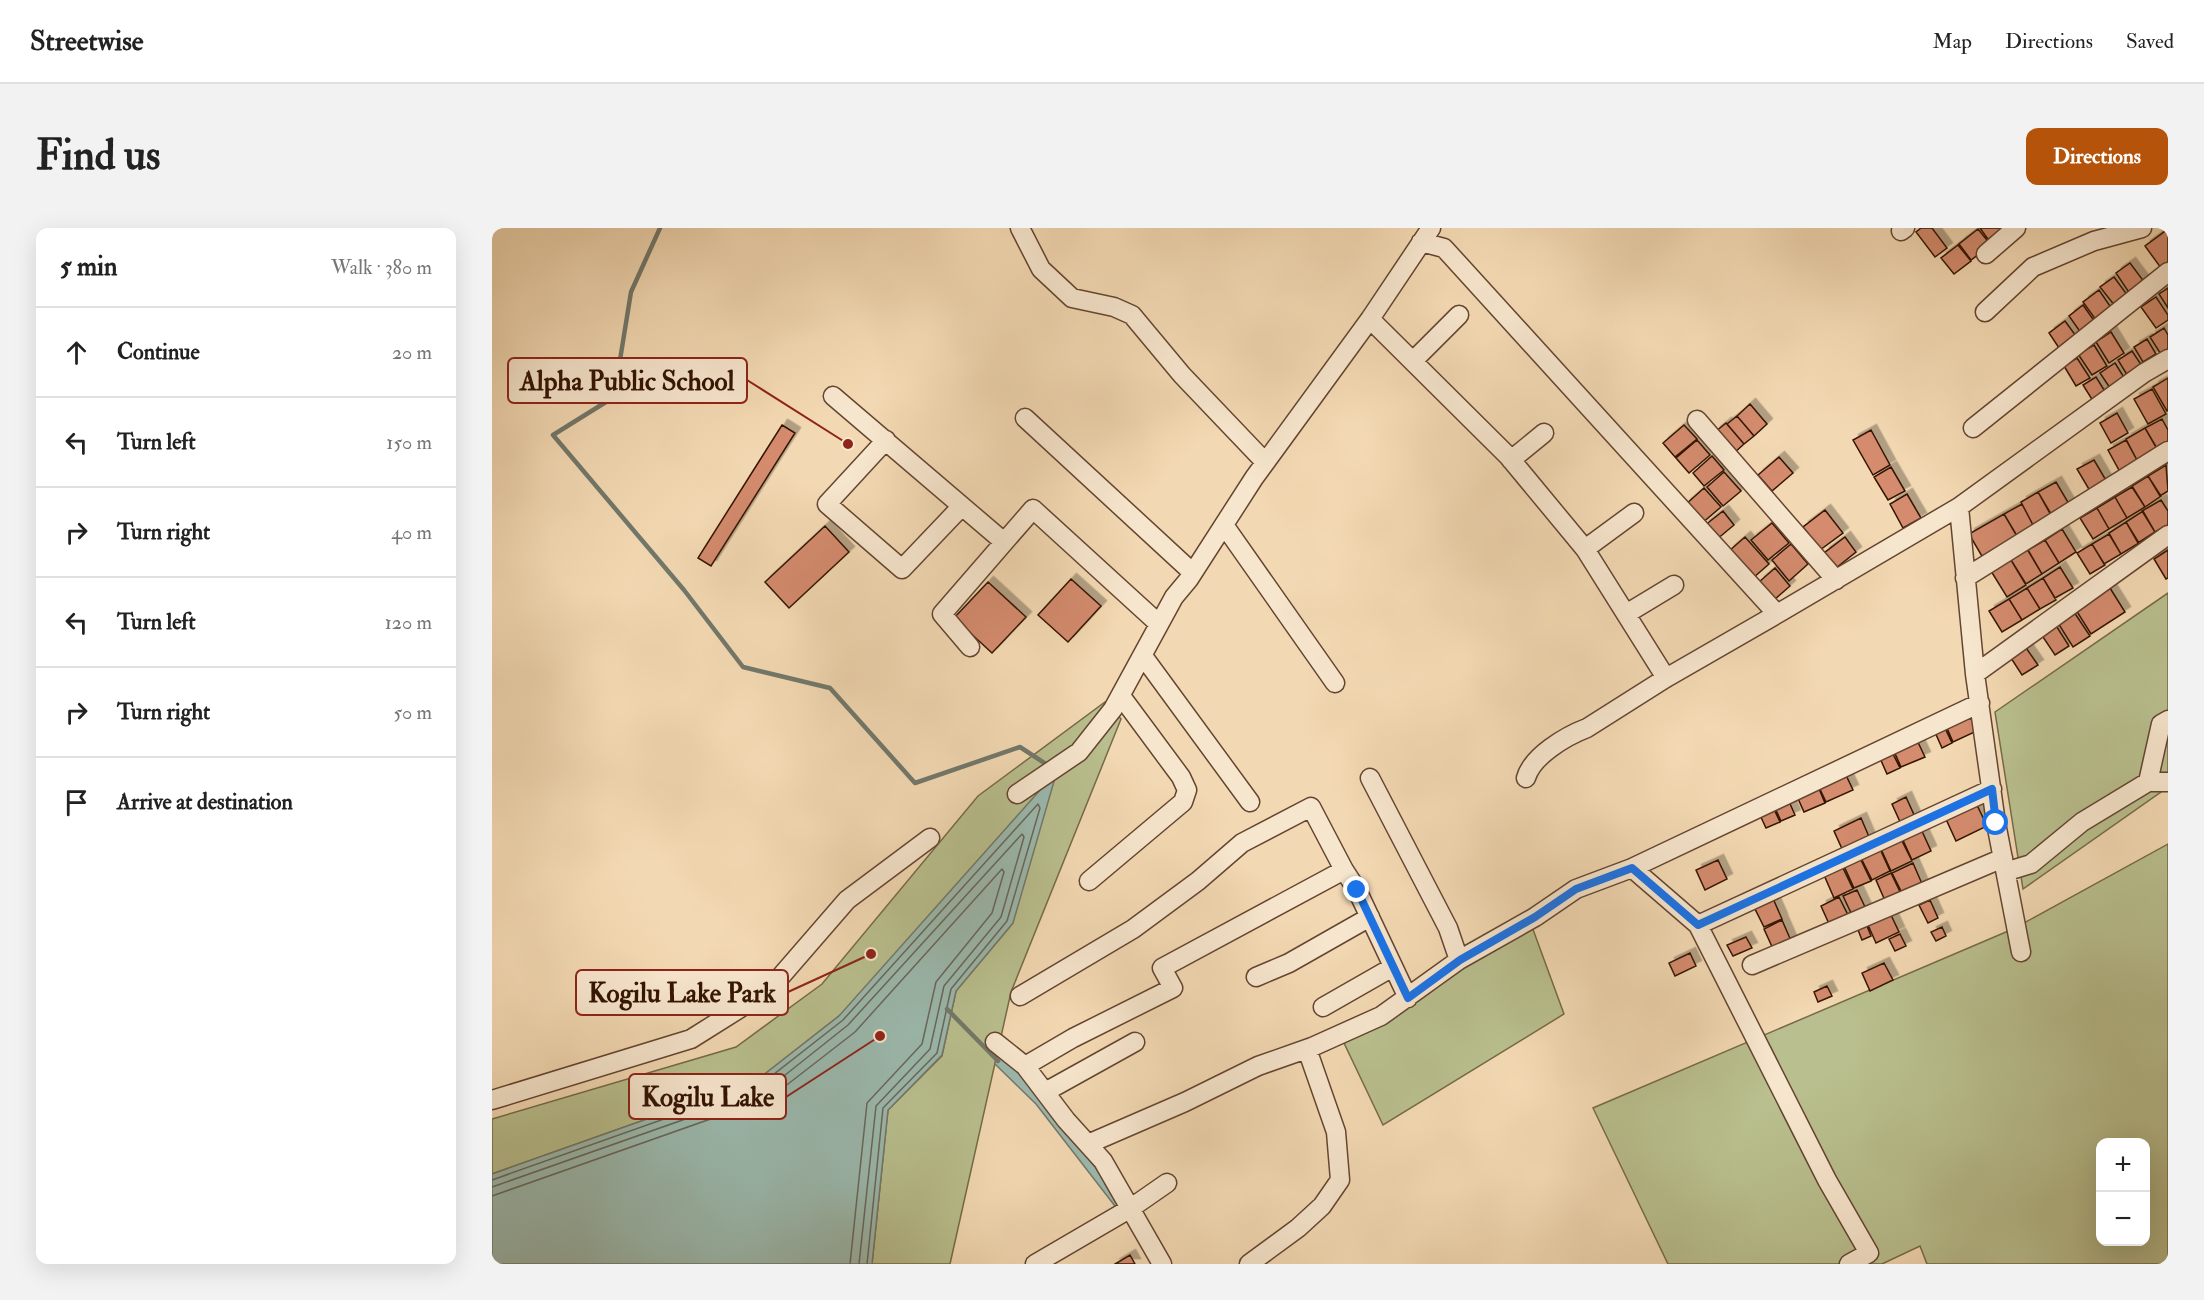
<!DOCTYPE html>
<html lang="en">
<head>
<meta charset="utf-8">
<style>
  :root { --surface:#fff; --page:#f2f2f2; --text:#222; --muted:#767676; --line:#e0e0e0; --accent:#b45309 }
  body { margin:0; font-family:"IM FELL Double Pica",serif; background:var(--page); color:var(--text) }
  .controls { position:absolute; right:18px; bottom:18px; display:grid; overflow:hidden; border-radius:12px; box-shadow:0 6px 24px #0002 }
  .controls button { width:54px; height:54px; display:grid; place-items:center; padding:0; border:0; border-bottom:2px solid var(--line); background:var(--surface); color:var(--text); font:30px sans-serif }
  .stop { position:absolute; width:18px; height:18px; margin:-14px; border:4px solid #1a73e8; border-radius:50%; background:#fff }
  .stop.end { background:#1a73e8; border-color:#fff; box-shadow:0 2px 6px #0008 }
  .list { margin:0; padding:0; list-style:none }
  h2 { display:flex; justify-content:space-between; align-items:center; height:78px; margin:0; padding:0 24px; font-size:26px }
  h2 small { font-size:20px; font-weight:400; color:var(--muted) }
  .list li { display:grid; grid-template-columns:39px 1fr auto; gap:18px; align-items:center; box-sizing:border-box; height:90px; padding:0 24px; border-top:2px solid var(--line) }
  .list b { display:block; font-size:22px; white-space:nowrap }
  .list em { font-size:20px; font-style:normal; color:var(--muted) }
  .icon { flex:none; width:33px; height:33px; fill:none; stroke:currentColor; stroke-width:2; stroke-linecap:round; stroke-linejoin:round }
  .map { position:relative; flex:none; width:1676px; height:1036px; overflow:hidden; border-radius:12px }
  header { display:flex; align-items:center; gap:36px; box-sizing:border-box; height:84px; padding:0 30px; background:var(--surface); border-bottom:2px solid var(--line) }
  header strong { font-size:28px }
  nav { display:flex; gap:33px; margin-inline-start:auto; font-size:21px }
  .intro { display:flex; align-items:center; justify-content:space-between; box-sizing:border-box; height:144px; padding:0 36px }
  h1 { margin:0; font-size:42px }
  .button { padding:15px 27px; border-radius:12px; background:var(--accent); color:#fff; font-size:21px; font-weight:700 }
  main { display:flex; gap:36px; padding:0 36px }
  aside { flex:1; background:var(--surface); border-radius:12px; box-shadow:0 6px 24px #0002 }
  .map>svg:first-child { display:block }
  .green { fill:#b9bf8e; stroke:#766a49; stroke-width:1.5; fill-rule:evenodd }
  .water { fill:#9bbaaf; stroke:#72786b; stroke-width:1.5 }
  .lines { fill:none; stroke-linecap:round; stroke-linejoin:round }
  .shore { stroke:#68675a; stroke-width:1.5 }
  .stream { stroke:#72786b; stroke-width:4.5 }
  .building { fill:#d48b6e; stroke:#341404; stroke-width:1.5; filter:url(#shadow) }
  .minor-casing { stroke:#644530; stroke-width:21 }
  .minor { stroke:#f7e6ce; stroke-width:18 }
  .route { stroke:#1a73e8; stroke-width:8 }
  .leader { fill:none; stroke:#8f2418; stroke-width:2 }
  .callout-dot { fill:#8f2418; stroke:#f7e6ce; stroke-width:2 }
  .callout { fill:#f7e6ce; stroke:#8f2418; stroke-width:2 }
  .callout-label { font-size:27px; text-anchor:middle; font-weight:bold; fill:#341404 }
</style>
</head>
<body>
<header>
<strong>Streetwise</strong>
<nav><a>Map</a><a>Directions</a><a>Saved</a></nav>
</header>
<div class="intro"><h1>Find us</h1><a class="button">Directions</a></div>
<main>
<aside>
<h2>5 min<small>Walk · 380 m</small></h2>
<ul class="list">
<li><svg class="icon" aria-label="ahead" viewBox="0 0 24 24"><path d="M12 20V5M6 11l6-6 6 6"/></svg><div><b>Continue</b></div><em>20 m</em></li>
<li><svg class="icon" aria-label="left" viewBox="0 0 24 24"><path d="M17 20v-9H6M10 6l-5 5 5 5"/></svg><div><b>Turn left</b></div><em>150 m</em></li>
<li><svg class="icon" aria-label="right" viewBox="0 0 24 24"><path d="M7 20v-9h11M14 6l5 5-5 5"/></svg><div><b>Turn right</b></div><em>40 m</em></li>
<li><svg class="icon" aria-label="left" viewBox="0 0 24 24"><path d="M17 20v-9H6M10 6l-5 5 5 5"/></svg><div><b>Turn left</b></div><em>120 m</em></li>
<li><svg class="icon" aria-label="right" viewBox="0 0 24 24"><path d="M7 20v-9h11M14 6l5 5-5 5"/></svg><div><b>Turn right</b></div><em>50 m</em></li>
<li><svg class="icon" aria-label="arrive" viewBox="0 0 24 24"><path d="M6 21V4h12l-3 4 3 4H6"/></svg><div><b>Arrive at destination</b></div></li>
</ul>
</aside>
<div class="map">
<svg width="1676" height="1036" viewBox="0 0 1676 1036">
  <defs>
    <filter id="shadow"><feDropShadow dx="5.5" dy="-5.5" stdDeviation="0" flood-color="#0004"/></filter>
  </defs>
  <rect width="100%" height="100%" fill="#f3d9b3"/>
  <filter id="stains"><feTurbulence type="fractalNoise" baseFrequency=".00333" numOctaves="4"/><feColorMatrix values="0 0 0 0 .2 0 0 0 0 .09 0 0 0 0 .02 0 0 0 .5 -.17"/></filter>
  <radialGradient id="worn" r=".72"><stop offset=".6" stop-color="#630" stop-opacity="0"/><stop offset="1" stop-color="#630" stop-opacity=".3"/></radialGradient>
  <path class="green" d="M1676 365V559L1531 661 1503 484Z
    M613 474 629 491 519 764 458 1036H380L396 882 450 828 464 763 521 695 347 788 265 852 0 946V891L244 819 330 756 486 568Z
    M1676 616V1036H1435L1428 1018 1390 1036H1176L1101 880 1521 701ZM1608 914H1654V1014H1608Z
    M1039 696 1072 786 891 897 852 815Z"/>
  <path class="water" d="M565 543 521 695 464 763 450 827 396 882 380 1036H0V946L265 852 347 788Z
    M505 824 537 855 633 977 626 982 544 876 503 836Z"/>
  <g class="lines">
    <path class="shore" d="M0 952 268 857 351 792 546 576 548 580 515 693 459 761 445 825 391 880 375 1036
      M0 959 273 863 356 797 530 606 532 609 509 689 452 758 438 821 384 878 367 1036
      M0 968 278 870 363 804 510 641 512 644 500 685 444 754 430 816 375 875 358 1036"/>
    <path class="stream" d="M168 0 139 64 122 169 61 207 192 362 251 439 338 460 423 555 528 519 557 538
      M455 781 506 833"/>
  </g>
  <path class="building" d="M1429 0H1440L1455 20 1443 29 1424 4Z
    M1488 0H1513L1498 14Z
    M1486 1 1499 17 1479 32 1467 16Z
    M1676 1V34L1669 40 1653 18Z
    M1466 17 1479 33 1462 46 1449 30Z
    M1638 35 1653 55 1638 66 1624 45Z
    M1622 49 1636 68 1623 78 1608 59Z
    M1676 60V80L1667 66Z
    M1607 62 1620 81 1604 92 1591 74Z
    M1664 69 1676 87V92L1664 100 1649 79Z
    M1591 77 1603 94 1589 105 1577 88Z
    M1573 93 1584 108 1567 120 1557 105Z
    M1672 100 1676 107V124L1670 128 1658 109Z
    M1619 104 1632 125 1617 135 1604 114Z
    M1655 111 1664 126 1651 134 1642 119Z
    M1602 117 1615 138 1600 147 1586 126Z
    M1640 123 1652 141 1637 150 1626 132Z
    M1585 130 1598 150 1584 158 1572 138Z
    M1623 135 1633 151 1618 160 1608 145Z
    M1604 149 1614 165 1601 173 1591 157Z
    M1676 150V182L1675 183 1661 159Z
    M1660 161 1674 186 1656 196 1642 171Z
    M1258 176 1275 196 1262 208 1245 188Z
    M1625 185 1636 205 1619 215 1608 195Z
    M1245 188 1262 208 1252 216 1235 196Z
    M1670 191 1676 202V215L1665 221 1653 200Z
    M1234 195 1252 216 1242 225 1223 204Z
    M290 197 303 205 219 338 206 330Z
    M1192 197 1205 211 1183 229 1171 215Z
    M1653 200 1666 222 1646 234 1634 211Z
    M1379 202 1398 237 1381 247 1361 212Z
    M1205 212 1218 227 1197 245 1184 230Z
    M1634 212 1646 234 1628 244 1616 222Z
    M1220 228 1232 242 1212 258 1201 245Z
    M1287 229 1301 245 1280 263 1266 247Z
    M1602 232 1615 254 1598 263 1585 241Z
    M1674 237 1676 263 1668 268 1656 248Z
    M1399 239 1413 263 1396 272 1382 249Z
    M1232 244 1249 263 1231 278 1215 259Z
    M1656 248 1669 268 1653 279 1640 258Z
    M1564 254 1577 276 1559 286 1546 264Z
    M1640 259 1653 279 1635 290 1623 269Z
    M1212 260 1229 279 1209 296 1193 277Z
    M1546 264 1560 289 1542 299 1529 274Z
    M1415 266 1429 290 1411 300 1398 276Z
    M1623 269 1635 290 1617 301 1605 280Z
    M1669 272 1676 283V297L1663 304 1650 283Z
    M1530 276 1542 299 1525 308 1512 286Z
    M1605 280 1617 301 1601 311 1588 290Z
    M1333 282 1351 305 1328 322 1311 299Z
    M1231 283 1242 297 1224 312 1212 298Z
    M1651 283 1663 304 1646 315 1634 294Z
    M1512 286 1526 310 1491 330 1477 306Z
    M1634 294 1647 315 1629 326 1617 305Z
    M1280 295 1297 315 1276 332 1259 312Z
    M333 298 357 324 297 380 273 354Z
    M1570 301 1584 324 1567 335 1553 312Z
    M1617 306 1629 326 1612 336 1600 316Z
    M1253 309 1277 336 1261 350 1237 323Z
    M1353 309 1364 324 1344 340 1332 325Z
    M1553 312 1567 335 1550 346 1536 322Z
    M1299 316 1316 336 1297 353 1280 332Z
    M1600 316 1613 337 1598 346 1585 325Z
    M1535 321 1550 346 1534 356 1519 332Z
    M1676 322V350L1674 351 1662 331Z
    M1519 332 1534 357 1515 369 1499 343Z
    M1568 339 1581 360 1563 370 1551 350Z
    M1283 340 1298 358 1282 372 1267 354Z
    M1551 350 1564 372 1548 381 1535 360Z
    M579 351 609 378 576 414 546 387Z
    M496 354 534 389 500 425 462 390Z
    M1535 360 1548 381 1530 392 1517 371Z
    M1618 360 1633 384 1599 406 1584 382Z
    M1517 371 1530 392 1510 404 1497 383Z
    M1582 384 1598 408 1581 419 1566 395Z
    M1563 396 1577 418 1563 427 1549 406Z
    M1532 417 1546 437 1530 447 1517 427Z
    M1479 486 1487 502 1461 514 1454 498Z
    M1452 498 1460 515 1450 520 1442 502Z
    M1424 510 1433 529 1409 539 1401 521Z
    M1399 522 1408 540 1395 546 1387 528Z
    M1353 545 1361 562 1334 574 1326 557Z
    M1325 556 1333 575 1312 584 1304 566Z
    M1295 569 1303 587 1289 593 1281 576Z
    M1414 569 1423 589 1409 596 1400 576Z
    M1484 575 1495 598 1464 613 1453 589Z
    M1280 577 1288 594 1274 600 1266 583Z
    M1369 590 1378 611 1351 623 1342 603Z
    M1429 601 1439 623 1420 632 1410 610Z
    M1409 611 1420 633 1399 643 1389 621Z
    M1388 621 1398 643 1380 652 1369 630Z
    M1368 630 1379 653 1362 660 1352 638Z
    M1226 632 1235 651 1213 662 1204 642Z
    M1421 635 1431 658 1411 667 1400 645Z
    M1350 638 1361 661 1342 670 1332 647Z
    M1399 645 1410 668 1394 675 1384 652Z
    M1365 662 1374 681 1360 687 1351 668Z
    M1279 666 1290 691 1272 699 1260 675Z
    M1347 669 1357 689 1338 698 1329 678Z
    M1438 672 1446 690 1436 695 1427 677Z
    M1399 687 1407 704 1384 715 1376 697Z
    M1290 692 1300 715 1282 723 1272 701Z
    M1375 698 1379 708 1370 712 1366 702Z
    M1450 699 1454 708 1444 713 1439 704Z
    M1408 706 1414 718 1403 723 1397 711Z
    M1254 709 1260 720 1241 728 1235 717Z
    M1198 725 1204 738 1183 748 1177 735Z
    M1392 735 1401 752 1378 763 1370 745Z
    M1335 758 1340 768 1326 774 1322 764Z
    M638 1027 643 1036H623Z"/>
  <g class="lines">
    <g class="minor-casing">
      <path id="minor" d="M528 0 549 41 580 70 622 79 640 87 690 147 773 234
        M1409 3 1413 0
        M929 14 952 20 1285 386 1467 279 1483 446 1504 595 1529 724
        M1494 26 1524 0
        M1493 84 1541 39 1602 13 1650 0
        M878 91 1016 228 1093 321 1174 450
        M921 133 967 87
        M341 168 512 314
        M533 190 701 345
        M1205 192 1344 352
        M1481 200 1676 44
        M394 212 335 276 410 341 470 278
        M1019 232 1052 205
        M1467 279 1652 145 1676 131
        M732 297 843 455
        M1093 321 1142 285
        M1473 350 1676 223
        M1134 386 1182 357
        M478 419 450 386 541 281 667 396
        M651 428 758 574
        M1483 446 1676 307
        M878 550 956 700 967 732
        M1034 550C1040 528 1074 508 1095 500L1174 450 1285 386
        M1656 554 1669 496 1676 492
        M525 566 587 524 621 481 682 369 697 351 762 250 878 91 939 0
        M1140 640 1206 697 1335 952 1377 1025 1357 1036
        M1516 643 1539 636 1590 594 1656 554H1676
        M597 653 691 574 695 562 689 549 629 468
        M1206 697 1500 561
        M1260 737 1511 630
        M764 749 797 735 878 689
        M528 768 641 701 706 653 750 615 819 579 852 642 865 662 916 770
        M831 779 901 739
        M503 814 533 838 574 892 611 933 670 1036
        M533 838 581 810 681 760 670 740 852 642
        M553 864 643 814
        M0 872 199 811 277 762 355 672 438 610
        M596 916 693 874 766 838 820 819 889 788 967 732 1043 689 1084 661 1140 640 1488 475
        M543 1036 639 980 675 955
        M757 1036 806 1000 830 978 848 952 844 904 815 821"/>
    </g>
    <use href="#minor" class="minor"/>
  </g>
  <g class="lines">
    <path class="route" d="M865 662 916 770 968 732 1043 689 1084 661 1140 640 1206 697 1500 561 1504 595"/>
  </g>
  <path class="leader" d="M356 216L255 152M379 726L296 764M388 808L294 869"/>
  <g class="callout-dot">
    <circle cx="356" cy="216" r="6"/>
    <circle cx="379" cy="726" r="6"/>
    <circle cx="388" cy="808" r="6"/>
  </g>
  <g class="callout">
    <rect x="16" y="130" width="239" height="45" rx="6"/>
    <rect x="84" y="742" width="212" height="45" rx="6"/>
    <rect x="137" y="846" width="157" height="45" rx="6"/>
  </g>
  <g class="callout-label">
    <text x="135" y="162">Alpha Public School</text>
    <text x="190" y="774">Kogilu Lake Park</text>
    <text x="216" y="878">Kogilu Lake</text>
  </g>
  <rect width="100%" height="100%" filter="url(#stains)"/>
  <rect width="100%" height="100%" fill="url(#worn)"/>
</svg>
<div class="controls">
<button>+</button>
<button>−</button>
</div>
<div class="stop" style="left:1504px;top:595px"></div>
<div class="stop end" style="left:865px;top:662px"></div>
</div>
</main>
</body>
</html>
